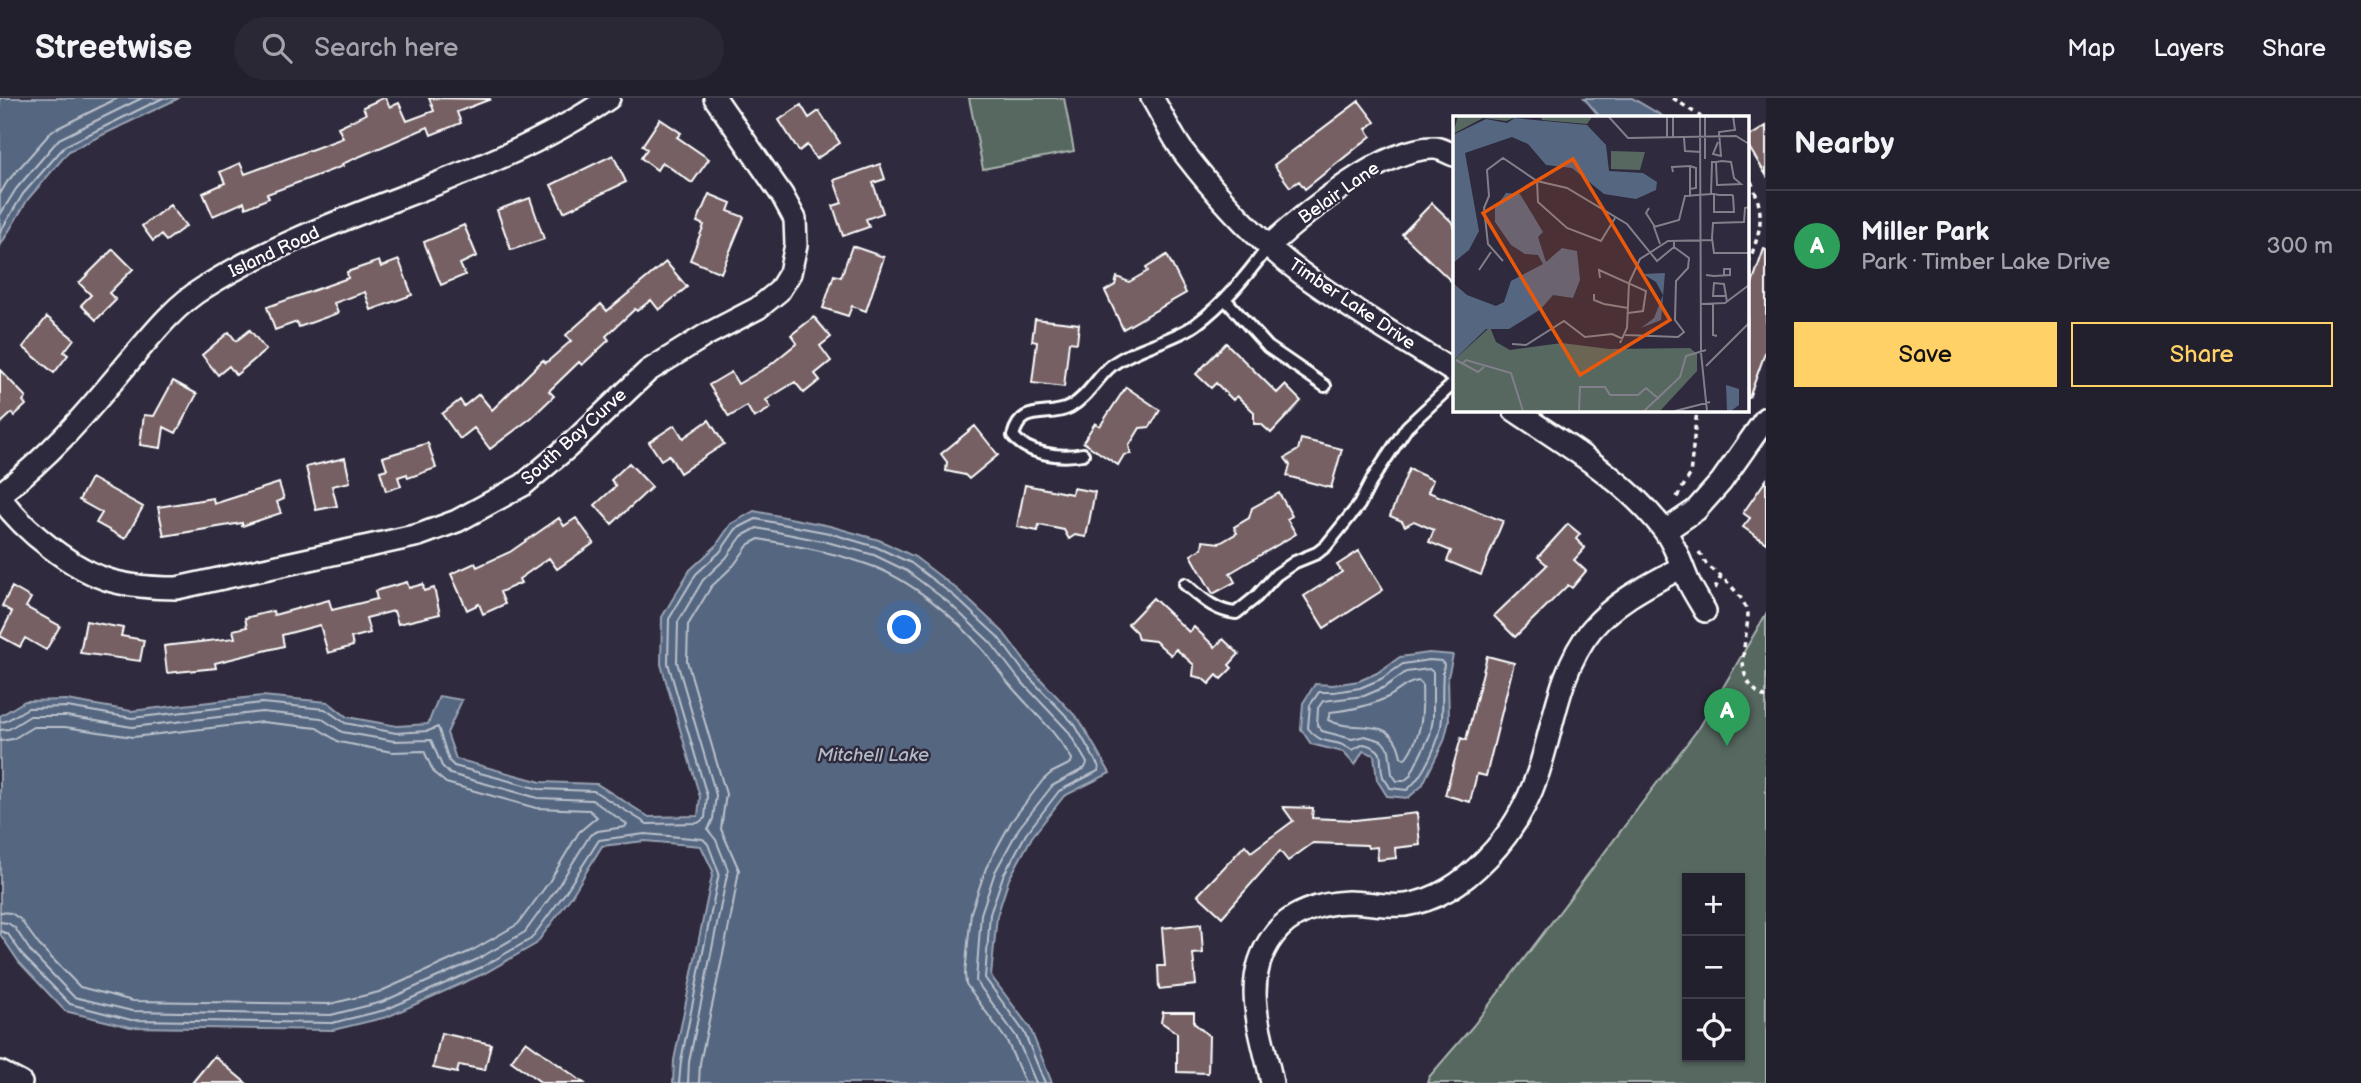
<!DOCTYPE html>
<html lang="en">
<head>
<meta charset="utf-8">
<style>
  :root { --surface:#23202e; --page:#2b2836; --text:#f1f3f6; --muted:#a3a3aa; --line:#403e4a; --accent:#ffd166 }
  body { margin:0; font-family:"Balsamiq Sans",sans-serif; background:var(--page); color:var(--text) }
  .controls { position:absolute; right:21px; bottom:21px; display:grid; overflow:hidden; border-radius:0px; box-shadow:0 2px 5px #0004 }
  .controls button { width:63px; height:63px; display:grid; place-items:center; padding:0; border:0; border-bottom:2px solid var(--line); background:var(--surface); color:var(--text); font:35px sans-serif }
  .you { position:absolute; left:905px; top:530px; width:24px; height:24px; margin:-18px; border:5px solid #fff; border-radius:50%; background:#1a73e8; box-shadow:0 0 0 10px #1a73e833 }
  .badge { display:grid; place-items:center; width:46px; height:46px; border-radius:50%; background:var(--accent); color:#fff; font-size:23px; font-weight:700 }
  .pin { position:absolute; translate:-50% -58px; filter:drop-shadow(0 2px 4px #0008) }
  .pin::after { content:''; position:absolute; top:37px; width:24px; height:21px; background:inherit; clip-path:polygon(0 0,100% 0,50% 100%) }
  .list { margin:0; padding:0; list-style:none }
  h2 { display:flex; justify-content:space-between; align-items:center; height:91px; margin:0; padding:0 28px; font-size:30px }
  h2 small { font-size:23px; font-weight:400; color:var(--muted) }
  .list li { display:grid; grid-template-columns:46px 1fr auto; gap:21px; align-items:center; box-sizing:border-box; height:112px; padding:0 28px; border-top:2px solid var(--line) }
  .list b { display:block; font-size:26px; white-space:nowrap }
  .list p { margin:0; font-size:23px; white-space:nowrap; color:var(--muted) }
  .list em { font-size:23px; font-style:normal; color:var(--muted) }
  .actions { display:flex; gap:14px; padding:21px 28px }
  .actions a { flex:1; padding:16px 0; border:2px solid var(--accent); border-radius:0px; text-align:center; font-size:24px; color:var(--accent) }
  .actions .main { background:var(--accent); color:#111 }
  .icon { flex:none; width:38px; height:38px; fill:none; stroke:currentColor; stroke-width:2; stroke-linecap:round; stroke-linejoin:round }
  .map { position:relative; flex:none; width:1766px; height:985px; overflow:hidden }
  header { display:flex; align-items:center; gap:42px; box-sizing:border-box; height:98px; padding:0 35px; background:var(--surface); border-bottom:2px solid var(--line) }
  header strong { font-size:33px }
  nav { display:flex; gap:38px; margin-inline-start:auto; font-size:24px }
  .search { width:490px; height:63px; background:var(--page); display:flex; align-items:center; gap:18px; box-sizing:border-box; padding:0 24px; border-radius:38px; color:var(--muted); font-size:26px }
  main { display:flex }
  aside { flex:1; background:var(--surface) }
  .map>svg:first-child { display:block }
  .green { fill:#566860; stroke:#aab4b0; stroke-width:2; fill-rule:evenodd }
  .water { fill:#556680; stroke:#99a3b3; stroke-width:2 }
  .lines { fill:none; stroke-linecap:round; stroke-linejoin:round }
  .shore { stroke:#bbc2cc; stroke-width:2 }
  .building { fill:#766064; stroke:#fff; stroke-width:2 }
  .lane-casing { stroke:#fff; stroke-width:16 }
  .street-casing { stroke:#fff; stroke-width:26 }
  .path { stroke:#fff; stroke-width:3.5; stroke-dasharray:5 5; stroke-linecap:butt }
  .lane { stroke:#2f2a3d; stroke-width:10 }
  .street { stroke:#2f2a3d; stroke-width:21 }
  .labels { text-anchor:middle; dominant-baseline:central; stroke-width:5; stroke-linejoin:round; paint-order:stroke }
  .street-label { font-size:18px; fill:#fff; stroke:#2f2a3d }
  .water-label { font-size:19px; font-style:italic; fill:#b2bac6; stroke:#2f2a3d }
  .inset-road { fill:none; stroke:#827f8b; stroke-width:2 }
  .view { fill:#e8590c; fill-opacity:0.15; stroke:#e8590c; stroke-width:3.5 }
  .inset-edge { fill:none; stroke:#fff; stroke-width:3.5 }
</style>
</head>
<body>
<header>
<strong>Streetwise</strong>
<div class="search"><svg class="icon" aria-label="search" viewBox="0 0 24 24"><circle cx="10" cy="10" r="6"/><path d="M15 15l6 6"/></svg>Search here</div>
<nav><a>Map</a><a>Layers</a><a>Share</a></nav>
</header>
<main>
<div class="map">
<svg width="1766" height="985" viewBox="0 0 1766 985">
  <rect width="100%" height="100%" fill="#2f2a3d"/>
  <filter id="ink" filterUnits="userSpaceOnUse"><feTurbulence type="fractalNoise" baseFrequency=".0143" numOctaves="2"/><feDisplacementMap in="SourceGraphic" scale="14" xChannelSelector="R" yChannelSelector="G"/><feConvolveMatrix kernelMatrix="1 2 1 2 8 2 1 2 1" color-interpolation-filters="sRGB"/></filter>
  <g filter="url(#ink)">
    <path class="green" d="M969 0H1064L1074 53 983 71Z
      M1766 516V985H1427L1429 979 1473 928 1701 627ZM1687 780H1740V959H1687Z"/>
    <path class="water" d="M0 0H179L69 53 28 101 0 148Z
      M1584 0H1632L1664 19H1600Z
      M754 413 830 428 879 442 915 459 958 492 1003 534 1030 570 1080 623 1110 675 1064 698 1032 739 1009 781 997 818 991 878 1030 930 1052 985H673L674 962 713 773 701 748 645 743 602 748 571 799 536 846 485 875 387 919 333 932 130 929 65 913 19 864 0 836V618L25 603 67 602 131 613 262 598 328 604 347 619 397 628 428 626 439 598 462 602 447 635 456 661 541 684 597 686 649 719 698 718 700 699 661 566 662 519 690 472 715 449 731 426Z
      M1429 555 1453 557 1448 579 1449 623 1444 643 1422 688 1408 700 1387 698 1377 682 1374 657 1363 653 1355 667 1343 654 1311 646 1301 631 1303 605 1315 586 1333 587 1359 583 1377 575 1400 559Z"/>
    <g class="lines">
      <path class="shore" d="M0 96 7 84 52 33 118 0
        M0 117 16 91 59 41 142 0
        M0 134 23 96 65 48 163 0
        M1429 562 1441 563 1444 566C1441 584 1443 602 1442 620 1441 642 1423 679 1407 692L1390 690C1390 689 1384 680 1383 679 1377 660 1389 653 1364 646L1352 652C1336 639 1323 650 1308 630L1310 607 1319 594H1334L1360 590 1381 581 1403 566Z
        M1429 571 1433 574V621L1430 637 1410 678 1404 683H1397L1392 676 1389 652 1382 643 1365 638 1352 641 1322 633 1317 627 1318 610 1323 603 1364 598 1385 589 1406 574Z
        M1419 583 1422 586C1423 616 1423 636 1405 661L1401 659C1393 614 1356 637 1328 622L1330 614C1351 612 1371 608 1390 598 1400 592 1407 584 1419 583Z
        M0 624 6 623 28 610 67 609 132 620 262 605 325 611 345 625 396 635 428 633 438 629 449 663 454 668 539 691 594 693 647 726 698 725 705 720 707 698 668 565 669 521 696 476 720 454 736 431 756 421 829 435 876 449 911 465 954 498 998 539 1024 574 1075 627 1099 669 1098 673 1059 693 1026 736 1003 778 990 816 985 880 1024 934 1045 985
        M0 632 9 631 30 618H66L132 629 262 614 321 620 342 634 394 643 431 642 442 668 450 676 538 700 592 702 627 726 625 729 598 733 590 737 557 790 525 834 478 861 382 904 331 917 132 913 74 899 31 854 15 830 8 825 0 824
        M0 643 13 641 33 629H65L133 639 262 624 317 630 339 644 392 654 424 653 434 675 446 685 536 710 589 712 597 719 579 734 549 784 518 826 473 852 379 894 330 906 133 903 80 889 39 847 20 821 11 815 0 814
        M0 833 8 836 24 859 70 906 131 922 332 925 385 912 482 869 531 841 565 795 599 742 645 736 703 741 708 746 719 775 681 963 679 985
        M688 985 689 964 728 772 716 742 708 732 713 721 716 697 677 564 678 524 703 482 726 460 742 438 757 430 827 444 874 457 907 473 948 504 991 545 1018 580 1068 633 1087 665 1085 670 1052 688 1019 730 995 774 981 816 976 883 1016 938 1036 985
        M699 985 700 965 731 818 739 772 721 731 726 696 687 563 688 527 711 489 734 467 749 446 759 441C796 448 834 454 869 467 910 481 956 520 984 553 993 564 1001 577 1010 587 1032 613 1054 631 1072 661L1071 665 1051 675 1043 682 1011 724 986 770 971 814 965 876 966 886 1007 943 1025 985"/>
    </g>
    <path class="building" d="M383 0H385L390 9 399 5 407 23 434 13 429 0 491 1 457 14 461 25 431 37 428 29 342 66 343 68 267 96 269 100 246 110 244 104 213 118 203 95 225 85 220 74 240 65 245 76 343 40 338 29 366 16 363 9Z
      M1359 3 1375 24 1366 31 1371 38 1305 91 1299 83 1290 89 1274 67Z
      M801 7 809 20 819 13 840 45 816 61 807 47 799 53 779 22Z
      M660 21 681 35 677 39 709 61 692 85 662 64 657 72 641 60 647 51 642 48Z
      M1766 28V77L1747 46V40Z
      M613 57 626 84 564 114 551 87Z
      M880 66 885 81 873 85 883 115 866 121 869 129 843 138 833 108 842 105 834 82Z
      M709 96 731 105 728 113 744 119 721 175 690 162 704 127 697 124Z
      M530 100 544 141 511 152 497 112Z
      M1432 105 1454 126V186L1402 136Z
      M170 107 186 128 166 143 161 137 153 143 142 128Z
      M464 127 477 158 460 166 465 177 441 187 424 144Z
      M852 148 884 159 866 213 852 208 848 218 823 210 834 177 841 179Z
      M113 151 133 171 109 195 116 202 96 222 81 207 91 197 79 185Z
      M1764 151 1766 152V252L1749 300H1747V200Z
      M1167 157 1186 195 1123 231 1105 193 1115 187 1117 179 1129 184 1148 173 1146 170Z
      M399 162 412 197 371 212 365 194 334 205 338 215 299 229 297 224 275 232 267 209 348 180 347 174 379 163 381 169Z
      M666 164 687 189 659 212 651 202 637 213 635 211 606 238 609 242 582 267 579 264 549 293 554 298 531 320 490 351 474 330 460 341 442 316 460 302 464 308 479 296 492 312 543 262 546 265 571 243 566 237 601 206 607 213Z
      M47 219 74 241 64 254 68 257 54 275 23 249Z
      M814 219 831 239 820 248 831 263 815 276 820 282 804 295 795 284 766 302 771 310 754 320 747 308 729 319 709 287 731 274 738 286 769 268 797 245 791 237Z
      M1035 221 1079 226 1077 245 1069 244 1064 289 1032 285 1037 244 1032 243Z
      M250 232 266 252 236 277 229 268 218 277 202 257 229 234 236 243Z
      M1226 245 1277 295 1285 287 1301 303 1271 335 1261 326H1254V314L1237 298 1233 302 1216 285 1211 290 1196 276Z
      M0 272 26 299 23 303 26 307 14 318 12 315 0 326Z
      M173 283 197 296 176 335 164 329 161 350 140 347 144 317 154 318Z
      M1126 289 1160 312 1150 329 1140 330 1129 348 1131 356 1124 357 1118 367 1083 344 1095 325 1100 328Z
      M709 322 724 346 680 375 669 357 661 362 649 344 675 327 683 340Z
      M975 328 998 357 969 381 965 377 946 373 947 364 941 356Z
      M1301 341 1342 351 1331 390 1287 378 1290 367 1285 360 1298 352Z
      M428 345 436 370 408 380 407 376 398 379 401 388 386 393 380 373 387 371 383 359Z
      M345 360 350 384 332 388 337 408 316 412 306 369Z
      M629 365 652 389 612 426 595 407 616 388 611 382Z
      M1409 371 1433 382 1428 394 1503 423 1481 477 1447 463 1451 453 1429 444 1434 432 1414 423 1405 428 1402 423 1390 418Z
      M91 380 143 409 125 441 96 425 102 415 79 402Z
      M1766 382V445L1743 429 1750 420 1743 415Z
      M279 385 284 401 277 404 281 415 242 428V425L164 438 158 409 213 400 214 406Z
      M1025 387 1072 396 1073 390 1095 394 1086 439 1075 437 1069 441 1064 432 1039 427 1038 433 1017 429Z
      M1279 395 1292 418 1287 421 1296 436 1230 475 1235 484 1213 496 1191 457 1202 450 1203 443 1220 445 1237 435 1234 429 1249 420 1252 410Z
      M559 420 564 428 576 420 594 445 557 471 549 460 519 481 521 485 500 494 505 506 483 516 479 506 467 512 451 476 475 465 477 469 510 454Z
      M1568 426 1580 436 1576 441 1585 450 1574 462 1586 473 1572 490 1568 487 1515 539 1494 518 1547 467 1538 459Z
      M1359 453 1383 492 1324 530 1304 498 1342 474 1337 467Z
      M407 484 409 490 423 486 424 493 434 490 440 516 398 526 394 513 366 520 370 535 351 540 353 548 328 555 320 527 282 537 284 548 215 565 216 570 167 575 164 548 235 540 233 532 247 529 245 520 273 513 274 517 329 502 332 512 377 501 375 493Z
      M12 489 31 500 26 509 60 528 46 552 25 540 20 549 0 538 12 514 2 508Z
      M1153 500 1189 534 1194 529 1215 549 1223 541 1239 556 1229 567 1232 570 1221 581 1217 577 1209 586 1202 580 1193 578 1194 567 1176 551 1171 557 1155 543 1138 541 1136 534 1128 526Z
      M86 523 123 530 121 538 144 542 140 563 80 555Z
      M1487 558 1514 565 1486 678 1477 676 1470 704 1445 697 1461 640 1466 642Z
      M1283 709 1313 710 1312 720 1355 722 1417 715 1420 747 1395 750 1396 760 1378 762 1377 749 1368 750 1367 747 1313 745 1288 763 1280 753 1222 819 1198 797 1245 747 1251 754 1293 723Z
      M1201 826 1203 855 1193 856 1196 887 1159 891 1158 868H1165L1162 830Z
      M1163 914H1194V925L1209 938 1208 975 1177 974V935L1161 924Z
      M441 935 491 946 485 972 459 967 457 975 433 970Z
      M526 943 584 985H542L511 963Z
      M214 958 246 985H192Z"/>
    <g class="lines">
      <g class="lane-casing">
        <path id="lane" d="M1225 201 1268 249 1325 288
          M1083 356C1061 360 1028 357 1013 338 1022 304 1048 321 1070 309 1088 299 1097 279 1112 267 1136 249 1172 243 1195 227 1225 205 1247 177 1269 148
          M1185 486C1201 499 1214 513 1236 515L1256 499 1276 477 1295 464 1317 455 1326 448 1359 407 1373 380 1407 329 1454 285"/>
      </g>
      <g class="street-casing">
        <path id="street" d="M1152 0C1163 18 1172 39 1185 56 1218 99 1257 142 1301 175 1349 211 1403 241 1454 274
          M1269 148C1305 115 1384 49 1434 50 1441 50 1448 55 1454 57
          M1514 312C1566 347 1625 381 1664 432 1676 448 1681 467 1689 485 1694 495 1700 504 1705 513
          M0 396C50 358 83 319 123 271 148 242 172 209 205 189 332 109 485 86 609 0
          M0 399C23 432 73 472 112 483 134 489 155 490 177 490L419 437 457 423 523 387 568 349 648 273 706 237 758 210 779 193 790 175 796 147 795 121 782 97 715 0
          M1665 433 1696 412 1721 384 1766 320
          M0 974 21 985
          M1272 985C1262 934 1239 884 1273 838 1289 815 1321 805 1348 804 1367 804 1386 809 1406 807 1438 802 1465 783 1487 760 1511 736 1527 707 1538 675 1554 627 1559 572 1591 532 1615 503 1650 486 1682 469"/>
      </g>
      <path class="path" d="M1673 0 1701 19
        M1747 74C1766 116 1763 126 1747 169
        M1677 399 1690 377 1697 312
        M1699 454 1707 467 1721 478
        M1715 491 1721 478C1733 490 1744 500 1748 516 1747 549 1730 580 1766 600"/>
      <use href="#lane" class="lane"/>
      <use href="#street" class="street"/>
    </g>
  </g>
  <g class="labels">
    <g class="street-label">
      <text transform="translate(1339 95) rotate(-35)">Belair Lane</text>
      <text transform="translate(274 154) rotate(-25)">Island Road</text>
      <text transform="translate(1352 206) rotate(34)">Timber Lake Drive</text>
      <text transform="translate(574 339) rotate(-42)">South Bay Curve</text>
    </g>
    <g class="water-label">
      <text x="873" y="657">Mitchell Lake</text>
    </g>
  </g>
  <g transform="translate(1453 18)">
    <rect width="296" height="296" fill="#2f2a3d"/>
    <path d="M5 0H67L53 5 30 2 0 18ZM88 0H138L139 1 134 8 89 4ZM158 35 192 36 187 54 158 53ZM37 211 43 226 57 234 109 227 156 233 237 232 244 238V255L207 295H0V245Z" fill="#566860"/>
    <path d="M62 2 134 9 153 29 156 55 190 57 204 66 203 74 183 83 151 78 119 52 93 49 75 28 59 21 12 37 26 115 16 134 0 147V19L33 3 54 7ZM53 77 67 78 90 116 85 121 93 146 109 132 124 135 127 164 120 182 100 179 88 193 56 213H33L0 245V167L14 179 43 190 51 186 58 165 90 148 85 139 72 138 58 129 42 106V92ZM212 157 208 204 188 212 201 202 210 179 203 166 190 158ZM273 269 286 273V289L278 295H274Z" fill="#556680"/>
    <path class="inset-road" d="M155 0 175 22 283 20 296 28M214 0V22M247 0 248 237 254 295M252 0V43M220 22V0M231 22 232 35 248 36M265 26 260 38 268 40 266 16 282 14 280 0M237 50 243 52V72L237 73M220 56 219 51 237 50V81M84 65 85 86 114 112 148 125 162 102M258 78H261L266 79H279L280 80 281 96H261V78M296 91 292 92 291 106 260 107 259 122 261 137H296M196 92 193 97 202 111M207 128 201 111 226 104 232 80 258 78 259 46H263L269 45 278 46 281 62 288 68 264 69 263 46M50 145 35 128 31 92 36 80 34 54 50 42 84 65 114 72 174 108 204 145 221 131M26 154 38 136M253 159 261 160 277 159V153H271V159M147 162 146 154 193 175 190 195 175 197M141 178V184L151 188 175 192M272 180H260L261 167 271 168 274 186M248 188 272 187 296 169M260 188V219L264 220M172 219 225 221 231 216 222 204 223 165 235 152 236 142 221 131V124M167 227 174 212 176 167 187 143 215 125 259 124M59 228 73 229 111 205 132 221 159 218 170 223M3 244 25 256 31 251M9 248 13 244 58 257 70 295M253 250 296 207M126 295 127 271H152L157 279H185L193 272 206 283M191 295 227 261 233 240 253 234M222 295 257 286"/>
    <path class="view" d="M120 43 217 204 127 259 30 97Z"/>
    <rect width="296" height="296" class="inset-edge"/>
  </g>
</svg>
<div class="controls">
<button>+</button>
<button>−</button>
<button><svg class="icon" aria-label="locate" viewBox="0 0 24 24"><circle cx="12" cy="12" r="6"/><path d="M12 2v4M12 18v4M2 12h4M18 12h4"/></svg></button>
</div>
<div class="you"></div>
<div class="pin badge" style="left:1727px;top:648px;background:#2e9e5b">A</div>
</div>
<aside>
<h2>Nearby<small></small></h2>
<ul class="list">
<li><span class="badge" style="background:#2e9e5b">A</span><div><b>Miller Park</b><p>Park · Timber Lake Drive</p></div><em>300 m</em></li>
</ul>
<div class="actions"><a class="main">Save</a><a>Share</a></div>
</aside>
</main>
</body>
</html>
